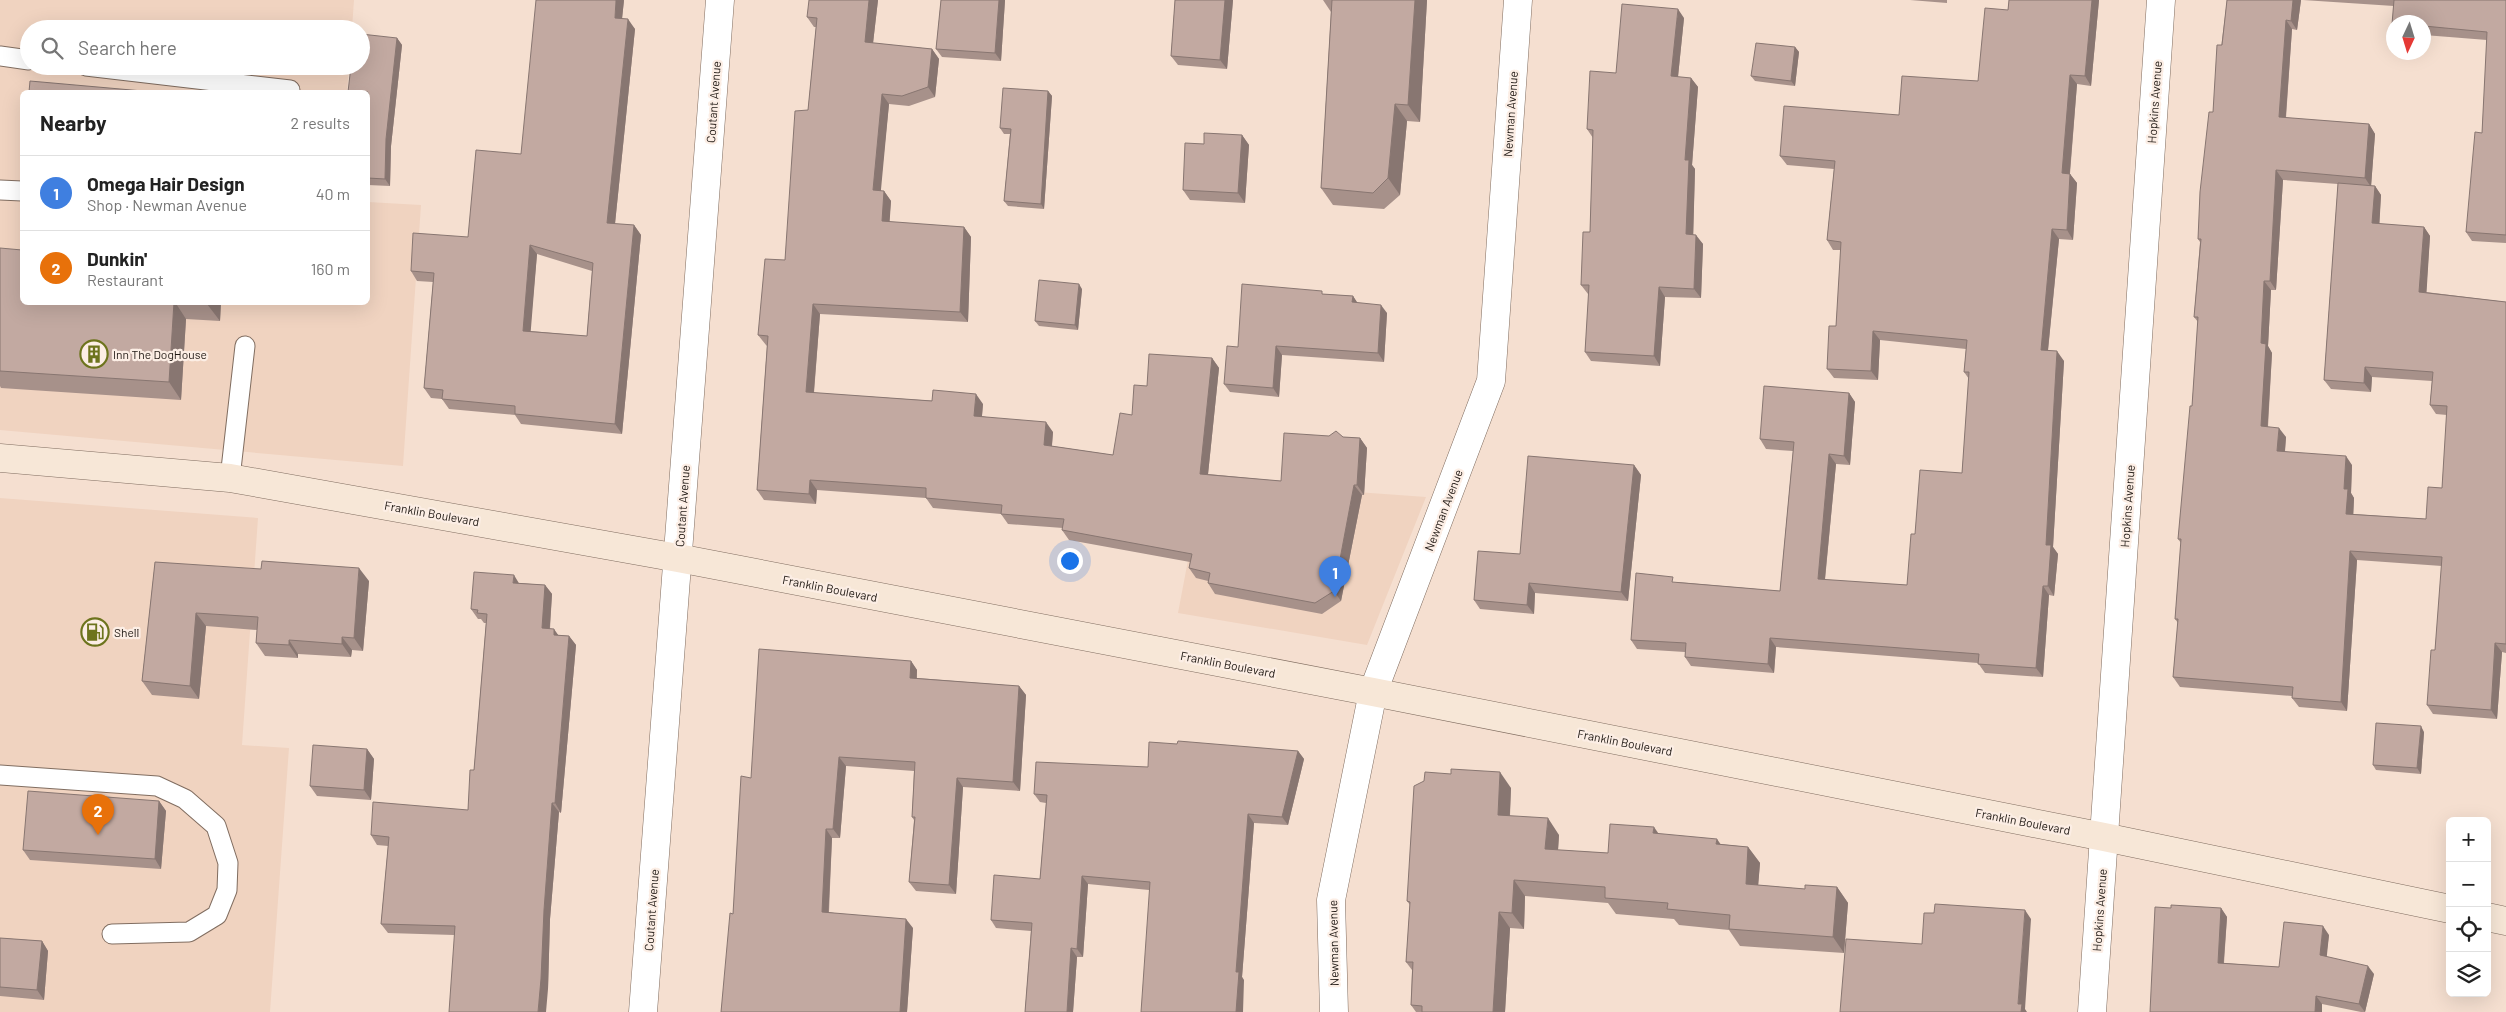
<!DOCTYPE html>
<html lang="en">
<head>
<meta charset="utf-8">
<style>
  :root { --surface:#fff; --page:#f6f6f6; --text:#222; --muted:#767676; --line:#e0e0e0; --accent:#111827 }
  body { margin:0; font-family:Barlow,sans-serif; background:var(--page); color:var(--text) }
  .controls { position:absolute; right:15px; bottom:15px; display:grid; overflow:hidden; border-radius:8px; box-shadow:0 5px 20px #0002 }
  .controls button { width:45px; height:45px; display:grid; place-items:center; padding:0; border:0; border-bottom:1px solid var(--line); background:var(--surface); color:var(--text); font:25px sans-serif }
  .compass { position:absolute; left:2386px; top:15px; width:45px; height:45px; border-radius:50%; background:var(--surface); box-shadow:0 5px 20px #0002; rotate:184deg }
  .you { position:absolute; left:1069px; top:560px; width:18px; height:18px; margin:-12px; border:4px solid #fff; border-radius:50%; background:#1a73e8; box-shadow:0 0 0 8px #1a73e833 }
  .badge { display:grid; place-items:center; width:32px; height:32px; border-radius:50%; background:var(--accent); color:#fff; font-size:16px; font-weight:700 }
  .pin { position:absolute; translate:-50% -41px; filter:drop-shadow(0 1px 2px #0008) }
  .pin::after { content:''; position:absolute; top:26px; width:18px; height:15px; background:inherit; clip-path:polygon(0 0,100% 0,50% 100%) }
  .list { margin:0; padding:0; list-style:none }
  h2 { display:flex; justify-content:space-between; align-items:center; height:65px; margin:0; padding:0 20px; font-size:21px }
  h2 small { font-size:16px; font-weight:400; color:var(--muted) }
  .list li { display:grid; grid-template-columns:32px 1fr auto; gap:15px; align-items:center; box-sizing:border-box; height:75px; padding:0 20px; border-top:1px solid var(--line) }
  .list b { display:block; font-size:19px; white-space:nowrap }
  .list p { margin:0; font-size:16px; white-space:nowrap; color:var(--muted) }
  .list em { font-size:16px; font-style:normal; color:var(--muted) }
  .icon { flex:none; width:28px; height:28px; fill:none; stroke:currentColor; stroke-width:2; stroke-linecap:round; stroke-linejoin:round }
  .map { position:relative; flex:none; width:2506px; height:1012px; overflow:hidden }
  .search { position:absolute; background:var(--surface); box-shadow:0 5px 20px #0002; left:20px; top:20px; width:350px; height:55px; display:flex; align-items:center; gap:12px; box-sizing:border-box; padding:0 18px; border-radius:28px; color:var(--muted); font-size:19px }
  .panel { position:absolute; background:var(--surface); box-shadow:0 5px 20px #0002; left:20px; top:90px; width:350px; height:215px; border-radius:8px }
  .map>svg:first-child { display:block }
  .built { fill:#f0d3c0 }
  .lines { fill:none; stroke-linecap:round; stroke-linejoin:round }
  .lane-casing { stroke:#806d60; stroke-width:21 }
  .street-casing { stroke:#806d60; stroke-width:29 }
  .secondary-casing { stroke:#806d60; stroke-width:29 }
  .lane { stroke:#fff; stroke-width:19 }
  .street { stroke:#fff; stroke-width:28 }
  .secondary { stroke:#f7e7d7; stroke-width:28 }
  .wall { fill:#a7918a; fill-rule:evenodd }
  .shaded-wall { fill:#887671 }
  .building { fill:#c2a9a1; stroke:#887671; fill-rule:evenodd }
  .labels { text-anchor:middle; dominant-baseline:central; stroke-width:4.5; stroke-linejoin:round; paint-order:stroke }
  .street-label { font-size:12px; fill:#201914; stroke:#fceee5 }
  .poi-label { font-size:12px; fill:#201914; stroke:#fceee5; text-anchor:start }
</style>
</head>
<body>
<div class="map">
<svg width="2506" height="1012" viewBox="0 0 2506 1012">
  <rect width="100%" height="100%" fill="#f5dfd0"/>
  <path class="built" d="M0 0H354L352 29H29V66H349L347 92H22V302H368V202L421 205 403 466 0 430Z
    M1203 481 1426 497 1367 645 1178 613Z
    M0 498 258 518 242 745 289 748 270 1012H0Z"/>
  <g class="lines">
    <g class="lane-casing">
      <path id="lane" d="M0 56 29 60
        M86 66 290 90V92
        M0 190 22 191
        M230 478 245 346
        M0 775 157 786 185 799 216 826 228 863 227 890 217 915 189 932 112 934"/>
    </g>
    <g class="street-casing">
      <path id="street" d="M643 1012 720 0
        M1334 1012 1331 900 1373 692 1491 381 1518 0
        M2092 1012 2161 0"/>
    </g>
    <g class="secondary-casing">
      <path id="secondary" d="M0 458 230 478 678 558 1373 692 2104 837 2450 909
        M2487 917 2506 921"/>
    </g>
    <use href="#lane" class="lane"/>
    <use href="#street" class="street"/>
    <use href="#secondary" class="secondary"/>
  </g>
  <path class="wall" d="M624 0 622 19 635 29 615 224 634 225 641 235 622 434 521 424 515 415 449 409 442 399 431 398 424 388 433 282 417 281 411 271 468 237 521 154ZM537 254 592 271 587 336 530 331Z
    M878 0 873 43 932 49 939 59 935 97 909 106 889 104 880 191H884L891 201 889 222 964 227 971 237 968 322 820 314 814 393 983 404 982 416 1053 432 1052 446 1113 455 1147 386 1212 358 1219 368 1208 474 1281 481 1343 437 1360 438 1367 448 1364 495H1362L1341 601 1322 614 1215 594 1208 583V581L1196 578 1189 568 1190 562 1069 540 1062 530 1063 528 1008 524 1001 514 933 508 926 498 817 490 816 504 764 500 757 490 767 346 766 345 758 335 785 260 808 110 816 27H814L807 17Z
    M941 0H1005L1001 61 942 57 936 49Z
    M1175 0H1233L1227 69 1178 65 1171 56Z
    M1323 0H1427L1420 122 1407 121 1400 195 1384 209 1333 205 1321 188 1331 12Z
    M1910 0H1947V3Z
    M2009 0H2099L2091 86 2077 84 2070 174 2077 183 2073 240 2059 239 2048 351 2064 361 2053 547 2058 554 2054 596 2049 595 2043 677 1985 673 1978 663 1776 647 1774 673 1691 666 1685 657V652L1637 649 1631 640 1677 582 1780 591 1793 451 1766 449 1760 439 1849 393 1855 402 1850 465 1836 464 1825 580 1907 585 1915 534 1962 473 1969 379 1964 372 1966 349 1880 340 1878 380 1834 378 1827 369 1836 326 1841 250H1833L1827 240 1834 169 1787 165 1780 156 1899 115 1978 81 2008 10Z
    M2227 0H2301L2297 30 2292 29 2286 118 2369 124 2375 134 2371 186H2375L2381 195 2379 224 2424 227 2430 236 2426 292 2506 302V653L2502 652 2497 719 2433 714 2427 705 2435 650 2442 566 2357 560 2347 711 2299 707 2292 698V696L2180 687 2173 677 2178 623 2175 619 2181 543 2178 539 2192 406 2198 322 2194 317 2200 242 2198 239 2213 112ZM2283 180 2338 184 2324 380 2331 389 2371 392 2372 377 2432 381 2430 405 2436 414 2447 415 2442 488 2426 519 2353 514 2354 498 2351 493 2352 465 2285 452 2286 437 2268 427 2272 353 2268 346 2271 290H2276Z
    M2303 0H2506V243L2472 241 2466 232 2482 133 2487 40 2424 35V22H2394V25L2392 24 2394 6Z
    M1684 18 1678 77 1691 78 1698 87 1692 165 1695 169 1693 235 1703 244 1701 298 1665 297 1660 366 1591 361 1585 352 1589 294H1588L1581 285 1590 232 1593 138 1587 129 1616 73Z
    M397 38 402 45 391 146 390 186 368 185V92Z
    M1795 47 1799 52 1795 86 1755 81 1751 76Z
    M1048 91 1052 96 1044 209 1008 206 1004 201 1010 134H1004L1000 128Z
    M1242 135 1249 145 1245 203 1190 200 1183 190 1204 144Z
    M0 248 22 302H221L220 321 186 319 181 400 1 388 0 386Z
    M1082 289 1078 330 1039 326 1035 321Z
    M1324 294 1353 296 1357 303 1387 313 1384 362 1282 355 1279 397 1230 392 1224 384 1238 347Z
    M1634 465 1641 475 1628 601 1535 593 1534 614 1480 609 1474 600 1520 554Z
    M155 562 369 581 363 651 352 650 351 657 298 654V658L265 656 256 643 257 630 206 626 199 699 152 695 142 681Z
    M519 583 545 585 552 594 550 629 558 635 569 636 576 645 561 813 559 812 550 919 548 989 454 935 388 933 381 924 388 846 377 845 371 835 468 810 474 770 486 623H484L481 619H478L471 609Z
    M911 661 917 670V678L1019 686 1026 695 1020 791 963 787 956 894 916 891 909 882 914 820 912 817 914 771 846 766 840 838H832L829 912 913 928 907 1012H721L733 914 751 778Z
    M2424 732 2421 774 2376 770 2373 765Z
    M1177 744 1298 751 1304 759 1288 825 1254 823 1242 977 1244 980 1149 890 1088 884 1083 957H1077L1073 1012H1025L1031 931 996 928 991 920 1040 879 1046 803 1040 802 1034 794 1148 767Z
    M367 749 374 759 371 800 317 796 310 786Z
    M1451 774 1511 788 1510 816 1559 835 1558 850 1608 853 1659 834 1720 844 1748 847 1760 863 1758 885 1805 889 1837 887 1848 903 1844 953 1740 946 1729 930 1679 925 1674 919 1616 914 1608 903 1525 896 1524 929 1510 928 1505 1012H1416L1411 1005 1412 970 1406 962 1410 905 1407 901Z
    M159 801 166 811 161 869 30 860 23 850Z
    M2171 908H2221L2227 917 2224 963 2279 967 2329 935 2326 957 2374 974 2365 1012H2361L2322 1004V1012H2150Z
    M0 938 42 941 48 951 44 1000 0 996Z"/>
  <path class="shaded-wall" d="M616 0H624L621 28 615 18Z
    M869 0H878L872 52 865 42Z
    M999 0H1005L1001 61 995 53Z
    M1225 0H1233L1227 69 1220 60Z
    M1415 0H1427L1420 122 1408 105Z
    M2092 0H2099L2091 86 2085 76Z
    M2293 0H2301L2297 30 2291 21Z
    M1678 9 1684 18 1677 86 1671 76Z
    M628 19 635 29 614 233 607 223Z
    M2286 20 2292 29 2285 127 2279 117Z
    M397 38 402 45 391 146 390 186 385 179 386 139Z
    M1795 47 1799 52 1795 86 1791 81Z
    M932 49 939 59 935 97 928 87Z
    M2070 75 2077 84 2069 182 2062 173Z
    M1691 78 1698 87 1692 165 1695 169 1693 244 1686 234 1685 160Z
    M1048 91 1052 96 1044 209 1041 204Z
    M882 94 889 104 880 200 873 190Z
    M1395 104 1407 121 1400 195 1388 178Z
    M2369 124 2375 134 2371 187 2365 178Z
    M1242 135 1249 145 1245 203 1238 193Z
    M2276 170 2283 180 2276 290 2270 281Z
    M2070 174 2077 183 2073 240 2067 230Z
    M2375 186 2381 195 2379 232 2372 223Z
    M884 191 891 201 889 231 882 221Z
    M634 225 641 235 622 434 615 424Z
    M964 227 971 237 968 322 960 312Z
    M2424 227 2430 236 2426 301 2419 292Z
    M2052 229 2059 239 2047 359 2041 350Z
    M1696 235 1703 244 1701 298 1694 289Z
    M530 245 537 254 530 340 523 331Z
    M2264 281 2271 290 2268 346 2272 353 2267 436 2261 426V343Z
    M1079 284 1082 289 1078 330 1075 325Z
    M1659 287 1665 297 1660 366 1654 356Z
    M1353 296 1359 305 1352 302Z
    M174 302H175L186 319 181 400 169 382Z
    M208 302H221L220 321 207 304Z
    M813 304 820 314 813 402 806 392Z
    M1381 305 1387 313 1384 362 1378 353Z
    M1873 331 1880 340 1878 380 1871 371Z
    M1276 346 1282 355 1279 397 1273 388Z
    M2057 351 2064 361 2053 547 2058 554 2054 596 2048 586 2046 545Z
    M1212 358 1219 368 1207 484 1200 474Z
    M2365 367 2372 377 2371 392 2364 383Z
    M1849 393 1855 402 1850 465 1844 456Z
    M976 394 983 404 981 426 974 416Z
    M1046 422 1053 432 1051 455 1044 445Z
    M2279 428 2286 437 2284 461 2277 451Z
    M1360 438 1367 448 1364 495 1357 485Z
    M1829 454 1836 464 1824 588 1818 579Z
    M2346 456 2352 465 2351 493 2354 498 2353 523 2346 514 2344 489Z
    M1634 465 1641 475 1628 601 1621 592Z
    M810 480 817 490 816 504 809 494Z
    M1354 485 1362 495 1341 601 1334 591Z
    M2350 551 2357 560 2347 711 2341 702Z
    M359 568 369 581 363 651 354 638Z
    M514 575 520 585 513 583Z
    M1529 583 1535 593 1534 614 1527 605Z
    M545 585 552 594 549 638 542 628Z
    M2043 586 2049 595 2043 677 2036 668Z
    M196 613 206 626 199 699 190 686Z
    M554 629 561 639 554 635Z
    M569 636 576 645 561 813 555 803Z
    M342 637 352 650 351 657 342 644Z
    M1770 638 1776 647 1774 673 1768 664Z
    M289 640 298 654V658L289 645Z
    M2495 643 2502 652 2497 719 2491 710Z
    M911 661 917 670 916 687 910 678Z
    M1019 686 1026 695 1020 791 1013 782Z
    M2421 726 2424 732 2421 774 2417 768Z
    M367 749 374 759 371 800 364 790Z
    M1298 751 1304 759 1288 825 1282 817Z
    M839 757 846 766 840 838 833 829Z
    M1500 772 1511 788 1509 831 1498 815Z
    M957 778 963 787 956 894 949 885Z
    M159 801 166 811 161 869 155 859Z
    M552 803 559 812 550 919 548 989 546 1012H538L544 910Z
    M1248 814 1254 823 1242 977 1244 980 1243 1012H1236V972Z
    M1548 818 1559 835 1557 865 1545 849Z
    M1654 827 1665 843 1653 833Z
    M826 829 832 838 828 921 822 912Z
    M1717 839 1728 855 1716 844Z
    M1748 847 1760 863 1757 900 1746 884Z
    M1082 876 1088 884 1083 957 1077 949Z
    M1514 880 1525 896 1524 929 1512 913Z
    M1837 887 1848 903 1844 953 1833 937Z
    M2221 908 2227 917 2223 971 2218 963Z
    M2025 910 2031 919 2025 1009 2027 1012H2021L2018 1004Z
    M1499 912 1510 928 1505 1012H1493Z
    M906 919 913 928 907 1012H900Z
    M2323 926 2329 935 2326 964 2320 955Z
    M42 941 48 951 44 1000 37 990Z
    M1071 948 1077 957 1073 1012H1067Z
    M2368 966 2374 974 2365 1012 2359 1004Z
    M2316 996 2322 1004V1012H2315Z"/>
  <path class="building" d="M536 0H616L615 18 628 19 607 223 634 225 615 424 515 414V406L442 399 443 390 424 388 434 273 411 271 413 233 468 237 476 150 521 154ZM530 245 593 263 587 336 523 331Z
    M809 0H869L865 42 932 49 928 87 902 96 882 94 873 190 884 191 882 221 964 227 960 312 813 304 806 392 932 401 933 390 976 394 974 416 1046 422 1044 445 1113 455 1120 413 1132 415 1134 385 1147 386 1149 354 1212 358 1200 474 1281 481 1284 433 1329 436 1336 431 1343 437 1360 438 1357 485H1354L1334 591 1315 603 1208 583 1210 573 1189 568 1192 554 1062 530 1064 519 1001 514 1002 505 926 498V488L810 480 809 494 757 490 768 336 758 335 765 259 785 260 795 111 808 110 817 18 807 17Z
    M941 0H999L995 53 936 49Z
    M1175 0H1225L1220 60 1171 56Z
    M1332 0H1415L1408 105 1395 104 1388 178 1373 193 1321 188Z
    M2009 0H2092L2085 76 2070 75 2062 173 2070 174 2067 230 2052 229 2041 350 2057 351 2046 545H2051L2048 586H2043L2036 668 1978 664 1979 654 1770 638 1768 664 1685 657 1686 643 1631 640 1636 573 1673 577 1672 582 1780 591 1794 442 1760 439 1764 386 1849 393 1844 456 1829 454 1818 579 1907 585 1911 534H1915L1920 470 1962 473 1969 372H1964L1967 340 1873 331 1871 371 1827 369 1829 326H1836L1841 242 1827 240 1835 161 1780 156 1784 106 1899 115 1902 76 1978 81 1985 8 2008 10Z
    M2227 0H2293L2291 21 2286 20 2279 117 2369 124 2365 178 2276 170 2270 281H2264L2261 343 2266 344 2261 426 2279 428 2277 451 2346 456 2344 489H2348L2346 514 2426 519 2428 487 2442 488 2447 406 2430 405 2433 372 2365 367 2364 383 2324 380 2338 183 2375 186 2372 223 2424 227 2419 292 2506 302V644L2495 643 2491 710 2427 705 2431 650H2435L2442 557 2350 551 2341 702 2292 698 2293 687 2173 677 2178 619H2175L2181 539H2178L2190 406H2192L2198 317H2194L2201 239H2198L2200 192 2209 112H2213L2217 45H2222Z
    M2394 0H2506V235L2466 232 2475 132 2482 133 2487 32 2424 26V22H2394V24H2392Z
    M1622 4 1678 9 1671 76 1691 78 1685 160H1689L1686 234 1696 235 1694 289 1659 287 1654 356 1585 352 1589 285H1581L1583 232H1590L1593 130 1587 129 1590 71 1616 73Z
    M361 34 397 38 386 139 385 179 368 178V92H348L351 66H361Z
    M1756 43 1795 47 1791 81 1751 76Z
    M30 81 154 92H29Z
    M1003 88 1048 91 1041 204 1004 201 1011 129 1000 128Z
    M1204 133 1242 135 1238 193 1183 190 1185 143 1204 144Z
    M0 248 22 250V302H174L169 382 0 371Z
    M1039 280 1079 284 1075 325 1035 321Z
    M1242 284 1322 291V294L1353 296 1352 302 1381 305 1378 353 1276 346 1273 388 1224 384 1227 346 1238 347Z
    M189 302H208L207 304Z
    M1528 456 1634 465 1621 592 1529 583 1527 605 1474 600 1478 551 1520 554Z
    M262 561 359 568 354 638 342 637V644L289 640V645L256 643 258 617 196 613 190 686 142 681 155 562 261 569Z
    M474 572 514 575 513 583 545 585 542 628 554 629V635L569 636 555 803H552L544 910 541 979 538 1012H449L455 926 381 924 389 837 371 835 373 802 468 810 470 770H474L487 614 477 613 478 610 471 609Z
    M759 649 911 661 910 678 1019 686 1013 782 957 778 949 885 909 882 915 817H912L915 762 839 757 833 829H826L822 912 906 919 900 1012H721L730 913 733 914 741 776 751 778Z
    M2376 723 2421 726 2417 768 2373 765Z
    M1178 741 1298 751 1282 817 1248 814 1236 972H1239L1236 1012H1141L1150 882 1082 876 1077 949 1071 948 1067 1012H1025L1032 923 991 920 994 875 1040 879 1047 795 1034 794 1036 762 1148 767 1149 742 1177 744Z
    M313 745 367 749 364 790 310 786Z
    M1451 769 1500 772 1498 815 1548 818 1545 849 1608 853 1610 824 1654 827 1653 833 1717 839 1716 844 1748 847 1746 884 1805 889V885L1837 887 1833 937 1729 929 1730 915 1667 909 1668 903 1605 898V887L1514 880 1512 913 1499 912 1493 1012H1422V1006L1411 1005 1413 962H1406L1410 902 1407 901 1414 786 1424 781 1425 772 1451 774Z
    M28 791 159 801 155 859 23 850Z
    M1935 904 2025 910 2018 1004H2022L2021 1012H1840L1846 939 1922 944 1924 913H1934Z
    M2171 905 2221 908 2218 963 2279 967 2284 922 2323 926 2320 955 2368 966 2359 1004 2316 996 2315 1012H2150L2155 907 2171 908Z
    M0 938 42 941 37 990 0 987Z"/>
  <defs>
    <g id="building-ring" transform="scale(1.4375)"><circle r="9.5" fill="#fceee5" stroke="#6d741d" stroke-width="1.5"/><path d="M-4-6H4V6H1V3H-1V6H-4ZM-2.5-4.3h1.7v1.8h-1.7ZM.8-4.3h1.7v1.8H.8ZM-2.5-1h1.7V.8h-1.7ZM.8-1h1.7V.8H.8Z" fill="#6d741d"/></g>
    <g id="fuel-ring" transform="scale(1.4375)"><circle r="9.5" fill="#fceee5" stroke="#6d741d" stroke-width="1.5"/><path d="M-5.5-6h7V0h2V4h1.3V-2.5L3-4.5l.8-.8L6-3V5H2.5V1h-1V6h-7ZM-4.2-4.7v3.2H.2V-4.7Z" fill="#6d741d"/></g>
  </defs>
  <g fill-rule="evenodd">
    <use href="#building-ring" x="94" y="354"/>
    <use href="#fuel-ring" x="95" y="632"/>
  </g>
  <g class="labels">
    <g class="street-label">
      <text transform="translate(713 102) rotate(-86)">Coutant Avenue</text>
      <text transform="translate(2154 102) rotate(-86)">Hopkins Avenue</text>
      <text transform="translate(1510 114) rotate(-86)">Newman Avenue</text>
      <text transform="translate(682 506) rotate(-86)">Coutant Avenue</text>
      <text transform="translate(2127 506) rotate(-86)">Hopkins Avenue</text>
      <text transform="translate(1443 510) rotate(-69)">Newman Avenue</text>
      <text transform="translate(432 513) rotate(10)">Franklin Boulevard</text>
      <text transform="translate(830 588) rotate(11)">Franklin Boulevard</text>
      <text transform="translate(1228 664) rotate(11)">Franklin Boulevard</text>
      <text transform="translate(1625 742) rotate(11)">Franklin Boulevard</text>
      <text transform="translate(2023 821) rotate(11)">Franklin Boulevard</text>
      <text transform="translate(651 910) rotate(-86)">Coutant Avenue</text>
      <text transform="translate(2099 910) rotate(-86)">Hopkins Avenue</text>
      <text transform="translate(1333 943) rotate(-91)">Newman Avenue</text>
    </g>
    <g class="poi-label">
      <text x="113" y="354">Inn The DogHouse</text>
      <text x="114" y="632">Shell</text>
    </g>
  </g>
</svg>
<div class="controls">
<button>+</button>
<button>−</button>
<button><svg class="icon" aria-label="locate" viewBox="0 0 24 24"><circle cx="12" cy="12" r="6"/><path d="M12 2v4M12 18v4M2 12h4M18 12h4"/></svg></button>
<button><svg class="icon" aria-label="layers" viewBox="0 0 24 24"><path d="M12 4l9 5-9 5-9-5zM3 14l9 5 9-5"/></svg></button>
</div>
<svg class="compass" viewBox="-18 -18 36 36"><path d="M0-13l5 13h-10z" fill="#e53935"/><path d="M0 13l5-13h-10z" fill="#767676"/></svg>
<div class="you"></div>
<div class="pin badge" style="left:1335px;top:597px;background:#3f7fe0">1</div>
<div class="pin badge" style="left:98px;top:835px;background:#e8710a">2</div>
<div class="search"><svg class="icon" aria-label="search" viewBox="0 0 24 24"><circle cx="10" cy="10" r="6"/><path d="M15 15l6 6"/></svg>Search here</div>
<section class="panel">
<h2>Nearby<small>2 results</small></h2>
<ul class="list">
<li><span class="badge" style="background:#3f7fe0">1</span><div><b>Omega Hair Design</b><p>Shop · Newman Avenue</p></div><em>40 m</em></li>
<li><span class="badge" style="background:#e8710a">2</span><div><b>Dunkin'</b><p>Restaurant</p></div><em>160 m</em></li>
</ul>
</section>
</div>
</body>
</html>
